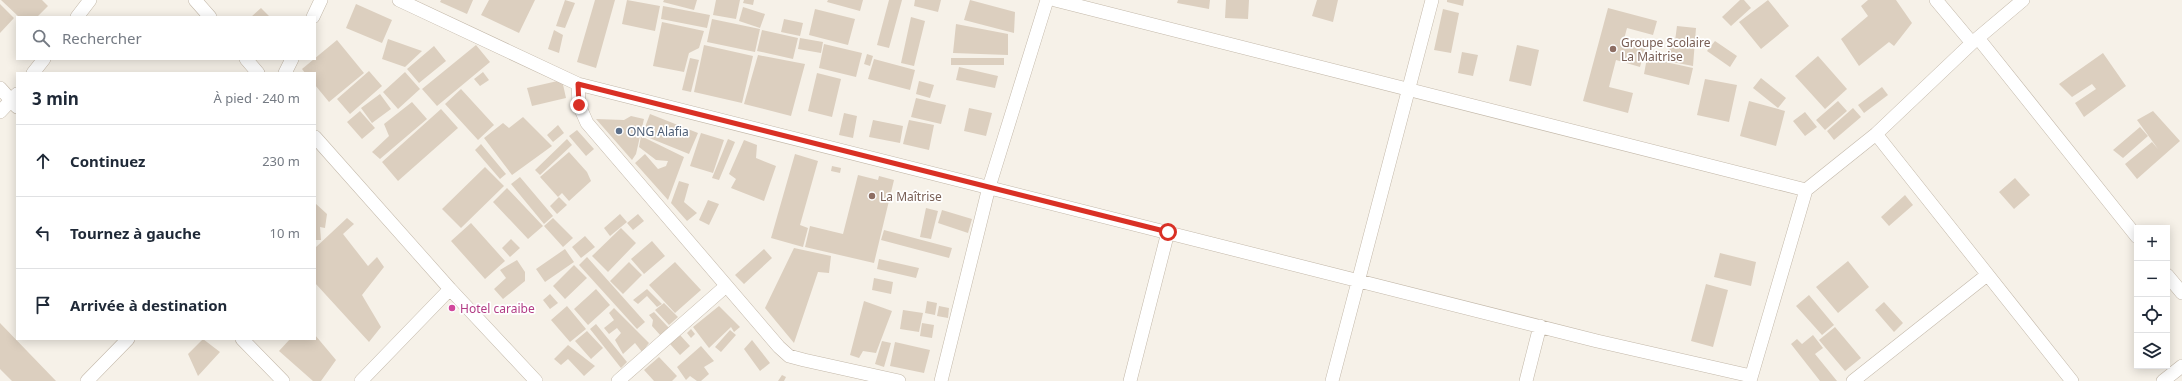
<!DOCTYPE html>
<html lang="fr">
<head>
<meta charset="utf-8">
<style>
  :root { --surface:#fff; --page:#f2f2f3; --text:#1f2937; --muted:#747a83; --line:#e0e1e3 }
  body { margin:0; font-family:"Noto Sans",sans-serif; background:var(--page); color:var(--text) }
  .controls { position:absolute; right:12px; bottom:12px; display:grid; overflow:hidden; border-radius:0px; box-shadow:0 2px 10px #0003 }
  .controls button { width:36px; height:36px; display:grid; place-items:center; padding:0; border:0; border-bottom:1px solid var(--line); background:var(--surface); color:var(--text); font:20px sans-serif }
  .stop { position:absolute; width:12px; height:12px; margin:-9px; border:3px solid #d93025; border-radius:50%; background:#fff }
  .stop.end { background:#d93025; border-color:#fff; box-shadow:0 1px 4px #0008 }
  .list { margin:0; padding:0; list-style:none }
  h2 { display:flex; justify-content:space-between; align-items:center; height:52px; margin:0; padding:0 16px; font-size:17px }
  h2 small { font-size:13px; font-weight:400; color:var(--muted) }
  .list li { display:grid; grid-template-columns:26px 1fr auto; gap:12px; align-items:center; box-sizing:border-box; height:72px; padding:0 16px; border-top:1px solid var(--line) }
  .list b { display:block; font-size:15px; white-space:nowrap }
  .list em { font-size:13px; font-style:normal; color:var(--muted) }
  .icon { flex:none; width:22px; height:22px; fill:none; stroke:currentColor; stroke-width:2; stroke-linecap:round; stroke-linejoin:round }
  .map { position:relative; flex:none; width:2182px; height:381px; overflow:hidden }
  .search { position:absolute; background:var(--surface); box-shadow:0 2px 10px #0003; left:16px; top:16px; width:300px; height:44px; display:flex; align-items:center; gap:10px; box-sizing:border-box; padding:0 14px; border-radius:0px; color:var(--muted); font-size:15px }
  .panel { position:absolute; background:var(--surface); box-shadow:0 2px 10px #0003; left:16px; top:72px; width:300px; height:268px; border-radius:0px }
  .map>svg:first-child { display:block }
  .building { fill:#dccfbf }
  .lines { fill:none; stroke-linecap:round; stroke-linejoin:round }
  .street-casing { stroke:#c3b8a9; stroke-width:14 }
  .street { stroke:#fff; stroke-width:13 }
  .route { stroke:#d93025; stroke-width:5 }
  .education-dot { fill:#8d6e63; stroke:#fff; stroke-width:1.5 }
  .service-dot { fill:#5c6f8a; stroke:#fff; stroke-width:1.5 }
  .hotel-dot { fill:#d1479c; stroke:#fff; stroke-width:1.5 }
  .labels { text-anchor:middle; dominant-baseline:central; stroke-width:3.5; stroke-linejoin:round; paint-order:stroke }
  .education-label { font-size:12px; fill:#785e54; stroke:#fff; text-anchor:start }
  .service-label { font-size:12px; fill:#4e5e75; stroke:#fff; text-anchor:start }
  .hotel-label { font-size:12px; fill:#b23c85; stroke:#fff; text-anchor:start }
</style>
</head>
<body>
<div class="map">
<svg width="2182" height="381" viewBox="0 0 2182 381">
  <rect width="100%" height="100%" fill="#f6f1e8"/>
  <path class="building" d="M1 0H42L48 6 37 17H19Z
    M441 0H473L467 14 440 2Z
    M489 0H535L519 33 481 15Z
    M565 0 575 3 565 28 556 26Z
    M595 0H615L596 68 577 62Z
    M627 0 660 6 655 31 622 24Z
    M664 0H697L694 10 663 2Z
    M716 0H740L736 19 713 15Z
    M744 0H754L753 5 743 3Z
    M828 0H863L860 11 827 2Z
    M889 0H902L889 48 877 45Z
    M915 0H941L938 12 914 6Z
    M970 0 1015 12 1014 33 964 20Z
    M1178 0H1210L1209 9 1177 3Z
    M1226 0H1249L1248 19 1225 18Z
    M1317 0H1338L1333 22 1312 16Z
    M1447 0H1464L1463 6 1447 2Z
    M1740 0H1744L1751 8 1731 26 1722 17Z
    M1768 0 1789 26 1761 49 1739 22Z
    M1868 0H1896L1912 23 1894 46 1889 42 1859 66 1841 39 1868 16 1861 6Z
    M0 4 14 18 0 33Z
    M356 4 392 20 382 43 346 28Z
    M663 6 710 15 707 28 661 19Z
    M743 7 765 14 760 28 739 21Z
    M261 8 270 17H251Z
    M1608 8 1657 21 1653 35 1627 28 1623 43 1645 49 1640 67 1616 60 1609 87 1633 93 1628 113 1583 101Z
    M815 9 855 19 848 45 809 35Z
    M1443 9 1459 13 1451 53 1434 50Z
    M911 17 925 21 914 66 901 63Z
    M712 19 760 29 755 52 707 42Z
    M784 19 803 23 800 36 781 32Z
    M662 22 704 31 699 48 689 53 684 72 653 66Z
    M956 24 1008 34V55L953 53Z
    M1677 26 1696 28 1693 66 1667 61 1669 40 1675 41Z
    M554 30 563 35 559 53 548 49Z
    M762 30 798 38 793 59 757 51Z
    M800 38 823 42 821 53 798 49Z
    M388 39 422 51 405 67 382 59Z
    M337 40 364 73 329 102 315 85V73H305L302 69Z
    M1715 41 1737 56 1730 67 1707 51Z
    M824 44 862 53 856 77 819 68Z
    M476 45 490 62 437 106 422 89Z
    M704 45 753 56 742 103 694 92Z
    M1517 45 1539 50 1531 86 1509 81Z
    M434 46 446 61 419 83 407 69Z
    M1462 52 1478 55 1473 76 1458 73Z
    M2103 53 2126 86 2084 117 2075 103 2096 89 2092 84 2072 97 2059 84Z
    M867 54 873 56 870 66 864 64Z
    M758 55 805 64 791 116 744 104Z
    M1818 56 1847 89 1825 109 1795 76Z
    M690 58 699 60 691 92 682 90Z
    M951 58H1004V65H951Z
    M1647 58 1693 68 1689 85 1644 74Z
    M874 59 915 70 910 90 868 79Z
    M959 67 998 76 995 88 956 80Z
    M369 71 382 86 350 114 337 99Z
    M405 72 420 89 398 109 383 92Z
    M483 72 489 80 480 86 474 79Z
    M817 73 841 79 832 117 808 111Z
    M1761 78 1786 98 1778 108 1753 88Z
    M1705 79 1737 85 1729 122 1697 115Z
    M562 80 566 98 532 106 527 88Z
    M919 81 934 85 930 98 916 94Z
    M1882 87 1888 95 1864 113 1858 105Z
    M461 89 494 125 478 140 445 104Z
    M380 94 391 109 372 123 361 108Z
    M916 98 946 105 941 124 911 117Z
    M1749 101 1785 111 1776 146 1740 136Z
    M1838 101 1847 111 1825 130 1816 120Z
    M412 102 427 119 380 159 372 152 389 136 384 124Z
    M969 108 992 113 986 136 964 131Z
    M1853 108 1861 117 1834 140 1827 131Z
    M441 109 458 128 398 181 382 162Z
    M360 111 375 128 362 139 347 122Z
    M2153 111 2180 141 2137 179 2125 164 2152 142 2158 149 2137 120Z
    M1805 112 1817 127 1805 136 1793 121Z
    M844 113 857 116 853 138 839 135Z
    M650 114 698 133 689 154 642 135Z
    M631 116 644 119 636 154 632 160 596 119 624 120Z
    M523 117 552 146 512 175 484 138 503 123 509 128Z
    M873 120 903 126 900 143 869 137Z
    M909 120 934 125 929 150 903 144Z
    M558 125 564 133 553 142 547 135Z
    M2140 127 2148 136 2123 158 2113 150Z
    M577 130 594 149 586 156 569 136Z
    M701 133 724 140 713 173 690 166Z
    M641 136 684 157 668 200 635 163 645 154 658 169 666 166 668 161 656 160 639 147Z
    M567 139 572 145 540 175 535 170Z
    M728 139 735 142 719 180 712 178Z
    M744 140 757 145 756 158 776 166 764 201 731 188 736 179 729 174Z
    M481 144 506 174 500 179 475 150Z
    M569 152 587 172 591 181 569 201 562 193 558 197 540 177Z
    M795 154 818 161 800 225 808 228 803 247 771 238Z
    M832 166 841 168 840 173 831 171Z
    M485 167 504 186 461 228 442 209Z
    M858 175 878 180 879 176 894 180 874 263 805 247 810 226 843 234Z
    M520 177 553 216 544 224 511 184Z
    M2015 178 2030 195 2014 209 1999 192Z
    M679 181 689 184 684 202 697 213 687 221 671 203Z
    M507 188 543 226 528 239 493 202Z
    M1905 195 1913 205 1889 226 1881 217Z
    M559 197 567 205 557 214 550 206Z
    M708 200 719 204 709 225 699 220Z
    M315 203 327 214 325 228 320 227 321 240H315Z
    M926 208 938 211 931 239 920 237Z
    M942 210 972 219 968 233 938 223Z
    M620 214 627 222 610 236 604 228Z
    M638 214 644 221 633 230 627 223Z
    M347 218 354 224 343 234 368 266 377 257 384 267 362 295 381 327 369 342 315 283V248Z
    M553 218 573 238 563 247 544 226Z
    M471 223 505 261 485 279 451 241Z
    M621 228 636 243 608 272 592 256Z
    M884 230 952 248 949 258 881 240Z
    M585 236 595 247 581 258 572 247Z
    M511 239 520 248 510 257 502 248Z
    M652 241 665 256 644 274 631 259Z
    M794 248 831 256 829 273 818 272 794 343 765 308Z
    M565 249 574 262 545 282 536 269Z
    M764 249 772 258 744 284 735 275Z
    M1720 253 1756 262 1751 286 1714 277Z
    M587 257 645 322 637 329 579 265Z
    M879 259 919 268 916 278 877 269Z
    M517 260 525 272V281L503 299 494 289 506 278 500 270Z
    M1848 261 1869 287 1838 313 1816 287Z
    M629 262 642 275 623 294 610 281Z
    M675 262 701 290 675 313 649 285Z
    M574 265 587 278 565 299 553 286Z
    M874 278 893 282 891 294 872 290Z
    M1706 284 1728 290 1713 347 1691 341Z
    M596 289 610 305 588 325 574 309Z
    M647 289 662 304 657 307 647 296 638 304 633 300Z
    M550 294 558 303 550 309 543 300Z
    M1809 295 1834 325 1822 335 1796 306Z
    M864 301 892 311 876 353 863 351 859 358 850 355Z
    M927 301 937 303 935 315 925 313Z
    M1884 302 1903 323 1894 332 1875 310Z
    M664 303 678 317 669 325 655 310Z
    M567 306 586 329 570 342 551 320Z
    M719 306 740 327 734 332 731 327 709 348 693 327Z
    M939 306 949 308 948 318 937 316Z
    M614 308 649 343 642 352 635 343 623 354 615 340 621 333 617 328 609 334 604 328 614 320 609 313Z
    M903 310 923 313 919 332 900 329Z
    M654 312 669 328 661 336 652 326 653 320 649 315Z
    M0 323 56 381H12L0 369Z
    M922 323 934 325 932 338 920 336Z
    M596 324 627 362 621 368 590 329Z
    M1835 327 1861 358 1845 371 1819 340Z
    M691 329 695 334 691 338 687 333Z
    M730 330 736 335 721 352 715 347Z
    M587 331 603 348 591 359 575 341Z
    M315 335 336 360 321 381H313L279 351 290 339H315Z
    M680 335 690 346 680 355 670 344Z
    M1813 335 1823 348 1815 354 1837 381H1820L1791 344 1797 339 1802 344Z
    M203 339 220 352 198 376 188 354Z
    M752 340 770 363 760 371 744 349Z
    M882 341 891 343 884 367 875 364Z
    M895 342 930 350 924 373 890 366Z
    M568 345 595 366 584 376 568 359 561 365 554 359Z
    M701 346 714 361 704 367 709 374 701 381H697L690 376 686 380 677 367Z
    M659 357 677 376 672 381H654L644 370Z
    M782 375 786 377 784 381H778Z"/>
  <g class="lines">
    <g class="street-casing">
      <path id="street" d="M195 0 210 17
        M399 0 578 84 1597 341 1751 376
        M1055 0 1806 190
        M1936 0 1972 43
        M77 17 90 0
        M313 17 321 0
        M1978 38 2137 237
        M246 59 258 73
        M33 73 44 59
        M285 73 292 59
        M578 84 579 105 587 123 779 347 789 356 804 360 899 381
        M0 88 17 107
        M0 112 17 94
        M1876 134 2072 381
        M315 137 450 289 536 381
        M2167 275 2182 293
        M242 339 283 381
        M87 381 128 339
        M361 381 450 289
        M618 381 726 286
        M941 381 989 187 1047 0
        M1130 381 1168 232
        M1332 381 1432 0
        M1526 381 1540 326
        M1750 381 1806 190 1876 134 1972 43 2023 0
        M1853 381 1987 275
        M2163 381 2182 366"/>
    </g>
    <use href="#street" class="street"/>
  </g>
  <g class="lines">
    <path class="route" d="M579 105 578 84 1168 232"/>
  </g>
  <g class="education-dot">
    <circle cx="1613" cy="49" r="4"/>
    <circle cx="872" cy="196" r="4"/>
  </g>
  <circle class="service-dot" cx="619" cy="131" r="4"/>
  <circle class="hotel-dot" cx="452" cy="308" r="4"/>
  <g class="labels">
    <g class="education-label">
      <text x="1621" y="42">Groupe Scolaire<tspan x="1621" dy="14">La Maitrise</tspan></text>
      <text x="880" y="196">La Maîtrise</text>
    </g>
    <g class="service-label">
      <text x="627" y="131">ONG Alafia</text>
    </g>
    <g class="hotel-label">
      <text x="460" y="308">Hotel caraibe</text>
    </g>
  </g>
</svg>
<div class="controls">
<button>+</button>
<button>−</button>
<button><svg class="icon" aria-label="locate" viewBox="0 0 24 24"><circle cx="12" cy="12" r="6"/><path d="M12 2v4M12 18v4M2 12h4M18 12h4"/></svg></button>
<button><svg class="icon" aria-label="layers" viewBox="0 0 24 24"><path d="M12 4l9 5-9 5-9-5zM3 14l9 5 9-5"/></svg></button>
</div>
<div class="stop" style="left:1168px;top:232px"></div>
<div class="stop end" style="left:579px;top:105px"></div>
<div class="search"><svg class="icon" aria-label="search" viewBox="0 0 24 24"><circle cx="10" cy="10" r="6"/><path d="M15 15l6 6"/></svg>Rechercher</div>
<section class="panel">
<h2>3 min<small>À pied · 240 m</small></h2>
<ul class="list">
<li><svg class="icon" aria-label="ahead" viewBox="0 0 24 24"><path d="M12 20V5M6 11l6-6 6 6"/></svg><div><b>Continuez</b></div><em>230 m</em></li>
<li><svg class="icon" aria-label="left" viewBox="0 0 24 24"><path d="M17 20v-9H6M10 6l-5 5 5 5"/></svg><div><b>Tournez à gauche</b></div><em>10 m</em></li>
<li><svg class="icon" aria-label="arrive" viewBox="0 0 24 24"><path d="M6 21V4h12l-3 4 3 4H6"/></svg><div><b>Arrivée à destination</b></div></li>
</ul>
</section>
</div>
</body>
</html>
